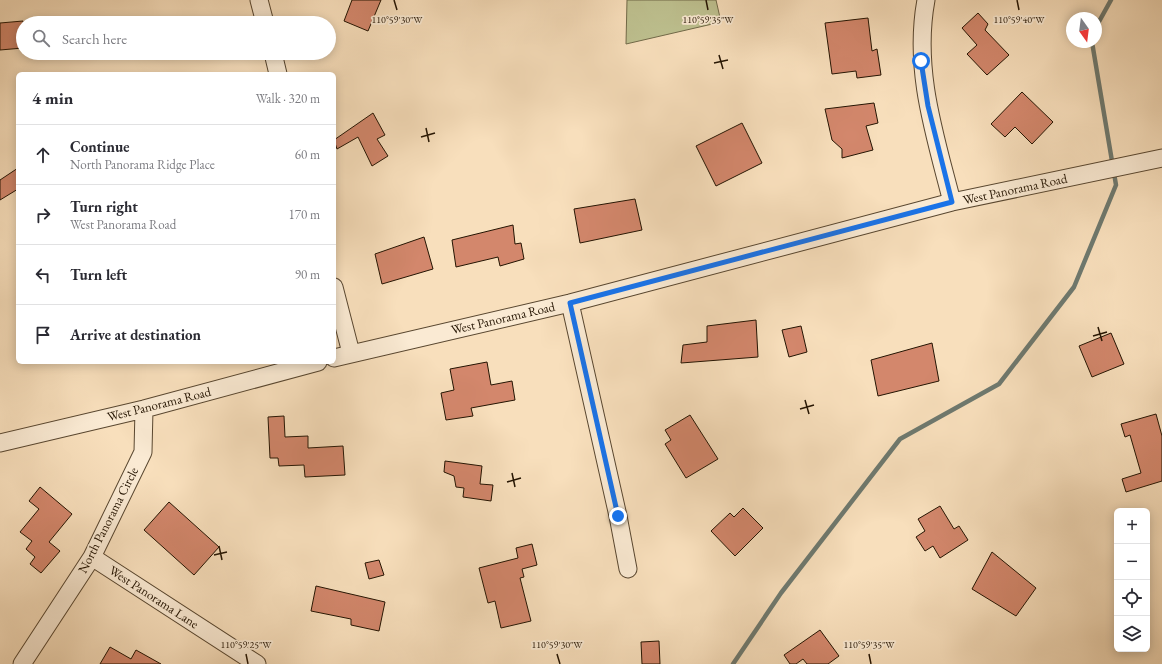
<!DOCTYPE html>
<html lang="en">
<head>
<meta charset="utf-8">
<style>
  :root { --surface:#fff; --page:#f2f2f3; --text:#2b2b33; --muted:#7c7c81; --line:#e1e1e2 }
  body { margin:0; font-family:"EB Garamond",serif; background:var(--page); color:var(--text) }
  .controls { position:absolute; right:12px; bottom:12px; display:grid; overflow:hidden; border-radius:6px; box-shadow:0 2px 10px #0003 }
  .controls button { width:36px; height:36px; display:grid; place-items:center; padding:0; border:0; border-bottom:1px solid var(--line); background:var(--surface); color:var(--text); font:20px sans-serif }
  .compass { position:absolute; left:1066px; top:12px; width:36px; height:36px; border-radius:50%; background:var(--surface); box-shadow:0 2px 10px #0003; rotate:166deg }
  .stop { position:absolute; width:12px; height:12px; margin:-9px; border:3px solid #1a73e8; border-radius:50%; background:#fff }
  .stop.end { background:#1a73e8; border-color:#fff; box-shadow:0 1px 4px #0008 }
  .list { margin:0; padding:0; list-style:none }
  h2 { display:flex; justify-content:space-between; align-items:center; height:52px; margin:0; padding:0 16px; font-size:17px }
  h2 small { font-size:13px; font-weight:400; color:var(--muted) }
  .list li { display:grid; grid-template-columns:26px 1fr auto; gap:12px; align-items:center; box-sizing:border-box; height:60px; padding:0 16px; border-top:1px solid var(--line) }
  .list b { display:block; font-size:15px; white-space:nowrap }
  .list p { margin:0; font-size:13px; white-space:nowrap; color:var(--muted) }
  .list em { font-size:13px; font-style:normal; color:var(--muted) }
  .icon { flex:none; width:22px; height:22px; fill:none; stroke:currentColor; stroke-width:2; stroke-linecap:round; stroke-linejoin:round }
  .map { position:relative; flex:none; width:1162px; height:664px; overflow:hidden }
  .search { position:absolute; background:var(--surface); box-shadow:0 2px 10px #0003; left:16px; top:16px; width:320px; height:44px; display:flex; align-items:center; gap:10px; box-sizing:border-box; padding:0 14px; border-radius:22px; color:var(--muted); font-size:15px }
  .panel { position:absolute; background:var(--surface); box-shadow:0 2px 10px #0003; left:16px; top:72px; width:320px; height:292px; border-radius:6px }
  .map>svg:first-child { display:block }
  .green { fill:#bec190; stroke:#716a49 }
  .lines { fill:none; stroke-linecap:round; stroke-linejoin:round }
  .stream { stroke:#6e796f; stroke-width:4.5 }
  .building { fill:#d3876c; stroke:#241402 }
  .minor-casing { stroke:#594730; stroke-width:19 }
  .minor { stroke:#faead3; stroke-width:17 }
  .route { stroke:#1a73e8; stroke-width:5 }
  .ticks { fill:none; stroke:#241402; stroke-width:1.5 }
  .labels { text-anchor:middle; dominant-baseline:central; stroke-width:3.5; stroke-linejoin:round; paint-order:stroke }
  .street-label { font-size:13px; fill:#241402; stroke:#faead3 }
  .ticks-label { font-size:10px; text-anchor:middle; fill:#241402; stroke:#faead3; stroke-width:3.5; stroke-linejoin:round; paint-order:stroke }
</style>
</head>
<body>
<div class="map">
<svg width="1162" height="664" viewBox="0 0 1162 664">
  <rect width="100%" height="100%" fill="#f8dfbc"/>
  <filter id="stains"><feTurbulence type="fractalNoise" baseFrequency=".005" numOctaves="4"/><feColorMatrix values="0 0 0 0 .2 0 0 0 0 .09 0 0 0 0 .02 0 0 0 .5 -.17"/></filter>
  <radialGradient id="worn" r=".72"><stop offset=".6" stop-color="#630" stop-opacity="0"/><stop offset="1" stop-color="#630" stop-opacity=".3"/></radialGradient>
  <path class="green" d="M627 0H716L721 22 626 44Z"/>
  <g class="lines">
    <path class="stream" d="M1096 27 1111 0
      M733 664 781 593 900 439 999 384 1074 287 1116 185 1092 42"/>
  </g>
  <path class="building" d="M352 0H381L368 31 344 21Z
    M978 13 988 24 985 30 1009 55 987 75 967 54 977 45 962 28Z
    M868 18 872 51 877 49 881 75 857 78 856 71 832 74 825 23Z
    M23 21V48L0 50V23Z
    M1022 92 1053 122 1032 144 1015 127 1005 137 991 124Z
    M874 103 878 123 866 126 873 150 842 158V149L832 140 825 109Z
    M373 113 385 135 377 139 388 156 372 166 358 137 337 149 334 140Z
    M742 123 762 163 716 186 696 146Z
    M18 168V189L0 200V180Z
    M635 199 642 230 580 243 574 209Z
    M513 225 515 244 521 243 524 259 500 266 498 257 456 267 452 240Z
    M424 237 433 269 382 284 375 254Z
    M756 320 758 357 681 363 683 345 707 342V326Z
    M801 326 807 352 789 357 782 330Z
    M1111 333 1124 364 1092 377 1079 346Z
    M932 343 939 381 878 396 871 360Z
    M487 362 491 385 512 381 515 400 471 408 473 416 446 420 441 393 454 390 450 369Z
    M1156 414 1162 436V481L1126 492 1122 479 1141 473 1130 435 1125 437 1121 424Z
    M690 415 718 459 686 478 665 444 671 440 665 430Z
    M284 416 285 437 308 436V448L343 446 345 475 305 477 304 465 279 466 278 458H270L268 417Z
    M445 461 482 466 480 484 493 485 491 501 463 497 464 488 456 487 454 476 444 472Z
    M40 487 72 514 49 542 60 551 41 573 30 564 35 557 26 549 32 541 20 532 39 509 29 501Z
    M169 502 219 547 194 575 144 530Z
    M940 506 954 529 959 526 968 540 940 558 933 546 925 551 916 537 925 531 918 519Z
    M743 508 763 528 735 556 711 531 730 513 734 517Z
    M532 544 537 565 522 569 524 577 520 578 531 621 501 628 495 601 488 603 479 568 518 558 516 548Z
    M992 552 1036 588 1016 616 972 589Z
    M379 560 384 575 369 579 365 563Z
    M316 586 385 602 379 631 351 625V619L311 611Z
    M820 630 839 656 828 664H807L803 659 796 664H790L784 655Z
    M659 641 660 664H642L641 642Z
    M110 647 131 659 136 650 161 664H100Z"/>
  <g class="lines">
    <g class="minor-casing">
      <path id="minor" d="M259 0 265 23
        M926 0C913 70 935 135 952 202
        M273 53 278 74
        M334 287 351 353
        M570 303 618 516 628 569
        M334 358 570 303 952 202 1162 158
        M0 443 144 409 318 362
        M92 557 257 664
        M22 664 92 557 143 452 144 409"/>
    </g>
    <use href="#minor" class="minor"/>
  </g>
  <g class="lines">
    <path class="route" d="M618 516 570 303 952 202 928 106 921 61"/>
  </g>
  <path class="ticks" d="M394 0 397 10M706 0 708 10M1017 0 1019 10M719 55 723 69M714 63 728 60M426 128 429 142M421 137 435 133M1098 327 1102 341M1093 336 1107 332M805 400 809 414M800 409 814 405M512 473 515 487M507 482 521 478M219 546 222 560M214 555 227 552M246 654 248 664M557 654 560 664M869 654 871 664"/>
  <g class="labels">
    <g class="street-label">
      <text transform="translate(1015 189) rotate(-12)">West Panorama Road</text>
      <text transform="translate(503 318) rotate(-13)">West Panorama Road</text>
      <text transform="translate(159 404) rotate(-14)">West Panorama Road</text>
      <text transform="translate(108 520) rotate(-63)">North Panorama Circle</text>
      <text transform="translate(154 597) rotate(33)">West Panorama Lane</text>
    </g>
  </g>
  <g class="ticks-label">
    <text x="1019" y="23">110°59'40"W</text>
    <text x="397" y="23">110°59'30"W</text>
    <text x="708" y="23">110°59'35"W</text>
    <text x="246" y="648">110°59'25"W</text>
    <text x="557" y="648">110°59'30"W</text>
    <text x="869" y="648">110°59'35"W</text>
  </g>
  <rect width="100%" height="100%" filter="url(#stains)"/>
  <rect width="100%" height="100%" fill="url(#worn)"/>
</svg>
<div class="controls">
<button>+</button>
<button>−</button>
<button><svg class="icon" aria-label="locate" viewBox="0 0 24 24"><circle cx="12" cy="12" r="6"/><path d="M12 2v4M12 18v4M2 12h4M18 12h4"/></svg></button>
<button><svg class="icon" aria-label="layers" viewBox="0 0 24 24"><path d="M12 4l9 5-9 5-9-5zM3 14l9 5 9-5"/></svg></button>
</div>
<svg class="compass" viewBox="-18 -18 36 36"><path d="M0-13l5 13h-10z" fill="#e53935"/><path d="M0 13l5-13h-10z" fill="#7c7c81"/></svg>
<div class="stop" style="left:921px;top:61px"></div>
<div class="stop end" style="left:618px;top:516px"></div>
<div class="search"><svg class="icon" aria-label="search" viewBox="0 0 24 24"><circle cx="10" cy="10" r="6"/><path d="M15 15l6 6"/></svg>Search here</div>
<section class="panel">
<h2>4 min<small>Walk · 320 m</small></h2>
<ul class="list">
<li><svg class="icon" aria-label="ahead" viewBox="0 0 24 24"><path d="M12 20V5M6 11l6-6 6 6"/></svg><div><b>Continue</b><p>North Panorama Ridge Place</p></div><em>60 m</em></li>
<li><svg class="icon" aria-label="right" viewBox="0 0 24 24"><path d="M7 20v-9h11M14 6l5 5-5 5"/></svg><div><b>Turn right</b><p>West Panorama Road</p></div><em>170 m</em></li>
<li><svg class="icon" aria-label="left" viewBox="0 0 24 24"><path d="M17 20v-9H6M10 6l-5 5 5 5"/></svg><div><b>Turn left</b></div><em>90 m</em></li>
<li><svg class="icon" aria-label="arrive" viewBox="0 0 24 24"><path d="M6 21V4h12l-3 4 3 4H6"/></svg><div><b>Arrive at destination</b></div></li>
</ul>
</section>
</div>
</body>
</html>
